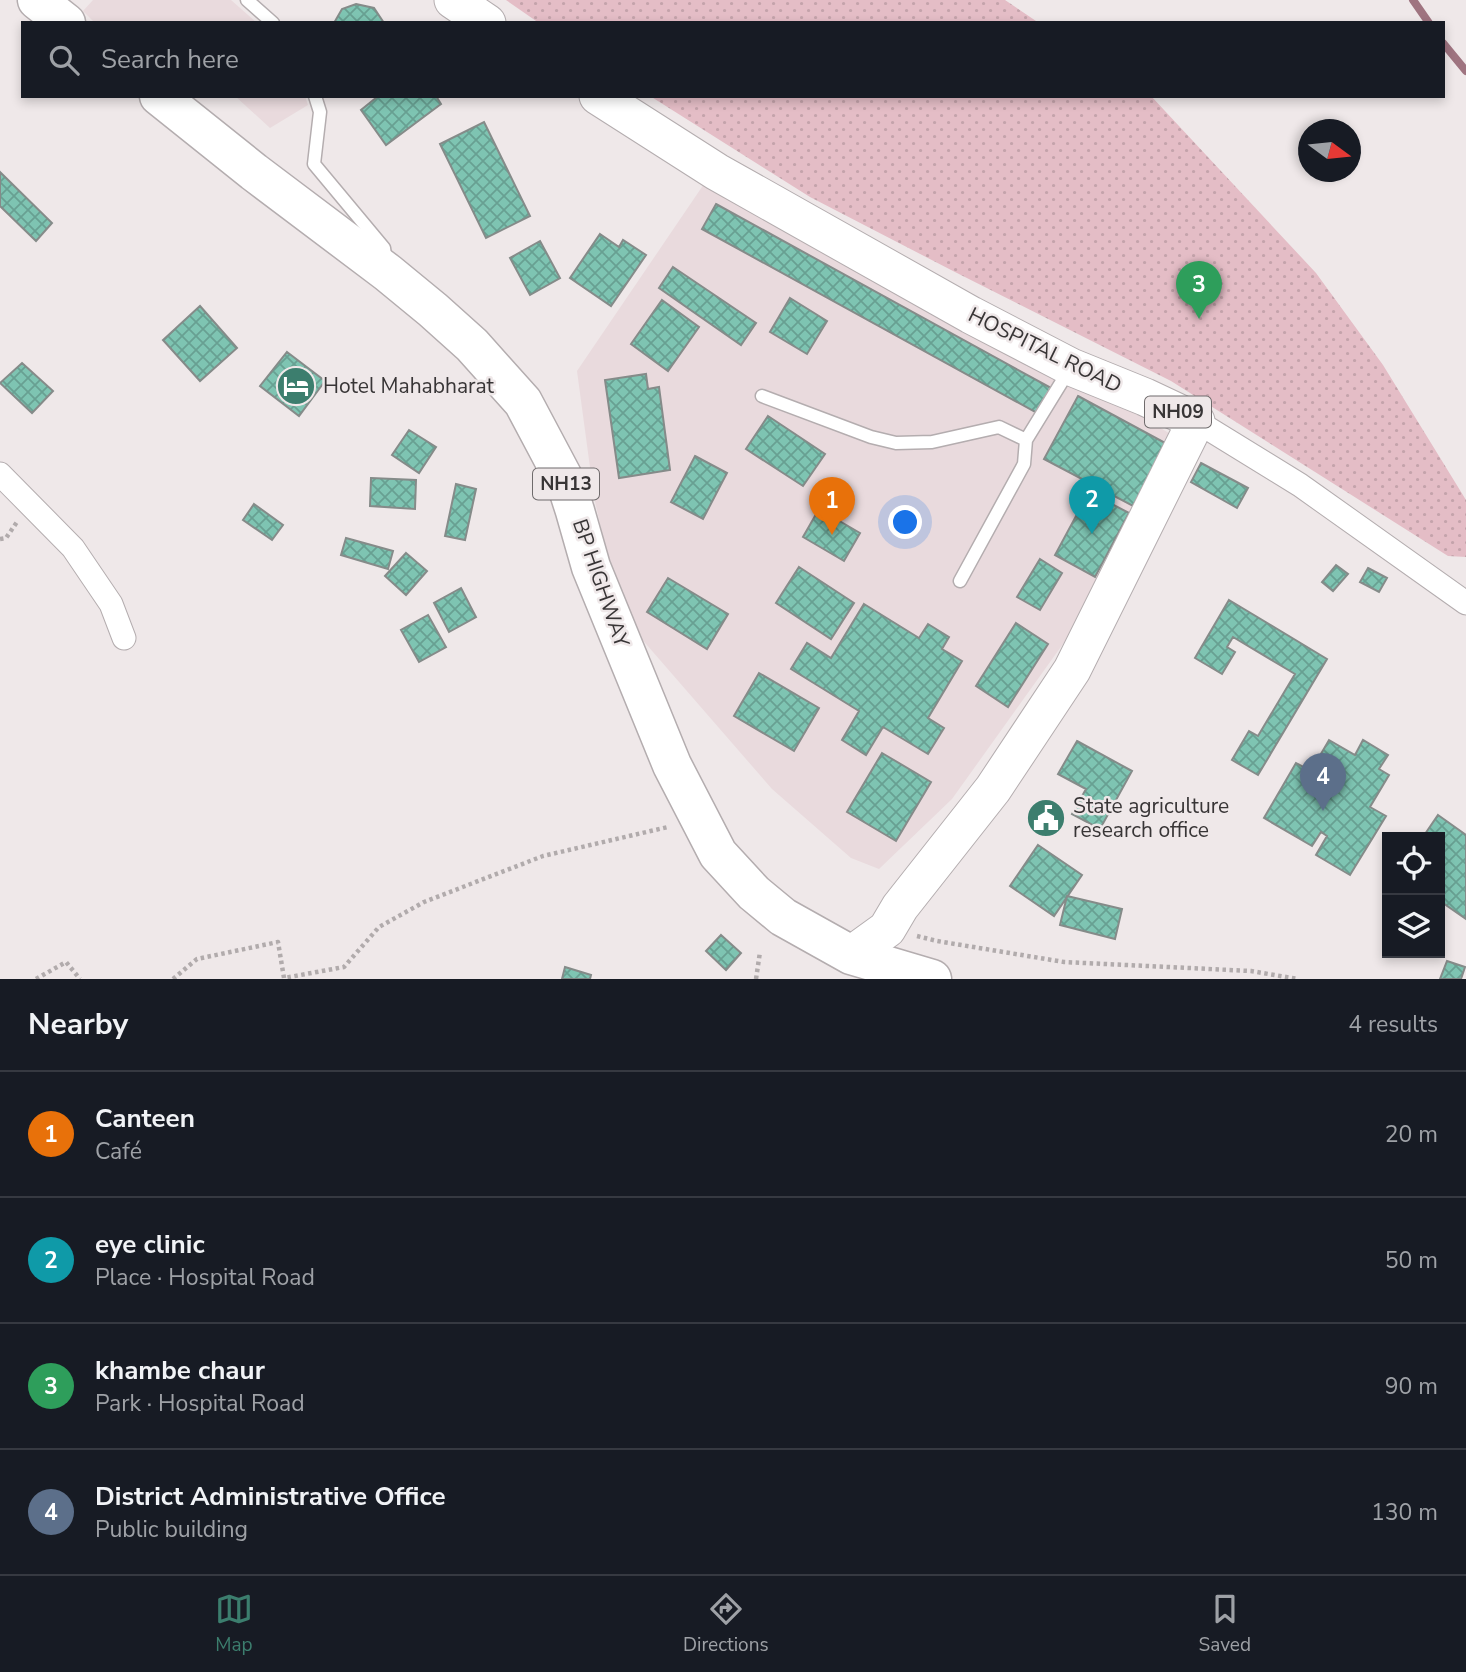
<!DOCTYPE html>
<html lang="en">
<head>
<meta charset="utf-8">
<style>
  :root { --surface:#171b24; --page:#242831; --text:#f1f3f6; --muted:#9ea1a6; --line:#363941; --accent:#3c7e6e }
  body { margin:0; font-family:"Nunito Sans",sans-serif; background:var(--page); color:var(--text) }
  .controls { position:absolute; right:21px; bottom:21px; display:grid; overflow:hidden; border-radius:0px; box-shadow:0 4px 10px #0003 }
  .controls button { width:63px; height:63px; display:grid; place-items:center; padding:0; border:0; border-bottom:2px solid var(--line); background:var(--surface); color:var(--text); font:35px sans-serif }
  .compass { position:absolute; left:1298px; top:119px; width:63px; height:63px; border-radius:50%; background:var(--surface); box-shadow:0 4px 10px #0003; rotate:105deg }
  .you { position:absolute; left:906px; top:523px; width:24px; height:24px; margin:-18px; border:5px solid #fff; border-radius:50%; background:#1a73e8; box-shadow:0 0 0 10px #1a73e833 }
  .badge { display:grid; place-items:center; width:46px; height:46px; border-radius:50%; background:var(--accent); color:#fff; font-size:23px; font-weight:700 }
  .pin { position:absolute; translate:-50% -58px; filter:drop-shadow(0 2px 4px #0008) }
  .pin::after { content:''; position:absolute; top:37px; width:24px; height:21px; background:inherit; clip-path:polygon(0 0,100% 0,50% 100%) }
  .list { margin:0; padding:0; list-style:none }
  h2 { display:flex; justify-content:space-between; align-items:center; height:91px; margin:0; padding:0 28px; font-size:30px }
  h2 small { font-size:23px; font-weight:400; color:var(--muted) }
  .list li { display:grid; grid-template-columns:46px 1fr auto; gap:21px; align-items:center; box-sizing:border-box; height:126px; padding:0 28px; border-top:2px solid var(--line) }
  .list b { display:block; font-size:26px; white-space:nowrap }
  .list p { margin:0; font-size:23px; white-space:nowrap; color:var(--muted) }
  .list em { font-size:23px; font-style:normal; color:var(--muted) }
  .icon { flex:none; width:38px; height:38px; fill:none; stroke:currentColor; stroke-width:2; stroke-linecap:round; stroke-linejoin:round }
  .map { position:relative; flex:none; width:1466px; height:979px; overflow:hidden }
  .search { position:absolute; background:var(--surface); box-shadow:0 4px 10px #0003; left:21px; right:21px; top:21px; height:77px; display:flex; align-items:center; gap:18px; box-sizing:border-box; padding:0 24px; border-radius:0px; color:var(--muted); font-size:26px }
  .sheet { height:595px; background:var(--surface) }
  nav { display:flex; justify-content:space-around; align-items:center; box-sizing:border-box; height:98px; border-top:2px solid var(--line); background:var(--surface); font-size:19px; color:var(--muted) }
  nav a { display:grid; justify-items:center; gap:4px }
  nav .on { color:var(--accent) }
  .map>svg:first-child { display:block }
  .built { fill:#e9dadd; fill-rule:evenodd }
  .park { fill:url(#park-dots) }
  .lines { fill:none; stroke-linecap:round; stroke-linejoin:round }
  .stream { stroke:#9f7480; stroke-width:8 }
  .building { fill:url(#building-cross-hatch); stroke:#858b89; stroke-width:2 }
  .lane-casing { stroke:#b4adaf; stroke-width:15 }
  .street-casing { stroke:#b4adaf; stroke-width:25 }
  .primary-casing { stroke:#b4adaf; stroke-width:39 }
  .highway-casing { stroke:#b4adaf; stroke-width:41 }
  .path { stroke:#b1abac; stroke-width:4.5; stroke-dasharray:3.5 3.5; stroke-linecap:butt }
  .lane { stroke:#fff; stroke-width:12 }
  .street { stroke:#fff; stroke-width:23 }
  .primary { stroke:#fff; stroke-width:37 }
  .highway { stroke:#fff; stroke-width:38 }
  .labels { text-anchor:middle; dominant-baseline:central; stroke-width:5; stroke-linejoin:round; paint-order:stroke }
  .shield { fill:#efe8e9; stroke:#6f6b6c; stroke-width:2 }
  .shield-label { font-size:19px; font-weight:bold; fill:#383536 }
  .street-label { font-size:21px; fill:#383536; stroke:#efe8e9 }
  .poi-label { font-size:21px; fill:#383536; stroke:#efe8e9; text-anchor:start }
</style>
</head>
<body>
<div class="map">
<svg width="1466" height="979" viewBox="0 0 1466 979">
  <defs>
    <pattern id="park-dots" width="8" height="8" patternUnits="userSpaceOnUse" patternTransform="scale(1.75)"><rect width="8" height="8" fill="#e4bdc6"/><path d="M2 2h.1M6 6h.1" fill="none" stroke="#c4a3ab" stroke-width="1.8" stroke-linecap="round"/></pattern>
    <pattern id="building-cross-hatch" width="8" height="8" patternUnits="userSpaceOnUse" patternTransform="scale(1.75)"><rect width="8" height="8" fill="#7ec4b2"/><path d="M0 0l8 8M0 8l8-8" fill="none" stroke="#68a092"/></pattern>
  </defs>
  <rect width="100%" height="100%" fill="#efe8e9"/>
  <path class="built" d="M93 0H231L257 23H95L83 11Z
    M235 96H305L308 105 270 128Z
    M706 181 1103 393 1177 438 1083 616 952 799 879 869 851 858 772 789 620 614 594 497 577 371ZM715 204 1051 388 1037 413 702 229ZM673 267 755 323 740 345 659 288ZM790 298 827 321 807 354 770 331ZM662 300 699 327 668 371 631 344ZM646 374 648 389 659 387 670 470 619 477 605 380ZM1078 397 1166 444 1133 506 1044 459ZM768 417 824 453 803 486 747 449ZM695 456 727 474 702 519 671 502ZM1089 492 1129 513 1095 577 1055 555ZM1039 560 1062 573 1039 610 1018 597ZM799 568 854 603 831 639 776 603ZM864 604 919 638 928 624 949 637 942 649 962 662 928 718 944 729 929 754 883 727 866 755 842 740 859 711 791 669 807 643 831 658ZM1016 624 1048 644 1008 707 976 687ZM882 753 931 782 896 841 847 812Z"/>
  <path class="park" d="M506 0H1005L1039 23H539Z
    M650 96H1151L1316 273 1383 365 1466 500V557L1448 556 1171 381 953 271 810 197Z"/>
  <g class="lines">
    <path class="stream" d="M1413 0 1429 23
      M1443 43 1466 71"/>
  </g>
  <path class="building" d="M356 4 374 8 384 23H334L342 9Z
    M376 96H436L441 104 386 145 361 110 377 97Z
    M484 122 530 216 486 238 440 144Z
    M0 172 52 223 36 241 0 206Z
    M716 204 1051 388 1037 413 702 229Z
    M600 234 619 247 623 240 646 255 611 306 570 278Z
    M540 241 560 278 530 295 510 258Z
    M673 267 756 323 741 345 659 288Z
    M790 298 827 321 807 354 770 332Z
    M662 300 699 327 668 371 631 344Z
    M200 306 237 348 200 381 163 340Z
    M287 352 325 381 299 416 260 386Z
    M22 363 53 391 32 413 0 383Z
    M646 374 648 389 659 387 670 470 619 478 605 380Z
    M1078 396 1167 444 1133 506 1044 459Z
    M768 416 825 454 803 486 746 449Z
    M409 430 436 447 419 473 392 455Z
    M695 456 727 473 703 519 671 502Z
    M1201 463 1248 488 1237 508 1191 482Z
    M371 478 416 480 415 509 370 506Z
    M456 484 476 489 465 540 445 536Z
    M1089 492 1129 513 1095 577 1055 555Z
    M254 504 283 525 272 540 243 520Z
    M819 509 860 533 844 561 803 537Z
    M346 538 393 551 388 569 341 555Z
    M406 553 427 571 406 595 385 576Z
    M1040 559 1062 573 1040 610 1017 597Z
    M1336 565 1348 574 1333 591 1322 582Z
    M799 567 854 603 831 639 776 603Z
    M1368 568 1387 578 1379 592 1360 582Z
    M668 578 728 614 707 649 647 612Z
    M461 588 476 617 449 632 434 603Z
    M1229 600 1327 659 1258 775 1232 760 1249 731 1258 736 1295 674 1233 637 1227 647 1235 652 1222 674 1195 658Z
    M864 604 919 638 928 624 949 637 942 649 962 661 928 718 944 728 928 754 883 727 866 755 842 740 859 711 791 669 807 643 831 658Z
    M428 615 446 647 419 662 401 630Z
    M1016 623 1048 644 1008 707 976 686Z
    M759 673 819 708 794 751 734 716Z
    M1329 740 1355 755 1363 740 1388 755 1379 769 1389 775 1370 807 1386 816 1350 875 1316 855 1327 836 1321 832 1312 846 1264 818 1296 763 1311 771Z
    M1077 741 1132 771 1100 829 1072 814 1086 789 1058 774Z
    M882 753 931 782 896 841 847 812Z
    M1438 815 1466 835V919L1440 901V837H1423Z
    M1038 845 1082 875 1054 916 1010 886Z
    M1067 896 1122 909 1115 939 1060 925Z
    M721 935 741 953 726 970 706 951Z
    M1447 961 1465 967 1461 979H1440Z
    M565 967 591 975 590 979H562Z"/>
  <g class="lines">
    <g class="lane-casing">
      <path id="lane" d="M247 0 273 23
        M315 96 320 112 314 164 384 248 385 255
        M762 396 871 437 896 443 932 442 999 427 1026 440
        M960 581 1024 464 1026 440 1069 370"/>
    </g>
    <g class="street-casing">
      <path id="street" d="M1196 421 1300 485 1466 603
        M0 474 73 548 111 604 124 638"/>
    </g>
    <g class="primary-casing">
      <path id="primary" d="M453 0 487 23
        M598 96 717 172 971 315 1071 367 1145 397 1196 421 1072 670 993 789 900 907 887 929 851 955"/>
    </g>
    <g class="highway-casing">
      <path id="highway" d="M37 0 66 23
        M159 96 254 172 388 273 433 310 472 345 523 402 566 483 575 511 591 567 672 765 718 854 754 893 783 917 851 955 932 979"/>
    </g>
    <path class="path" d="M0 539 6 538 17 522
      M917 936 937 941 1064 962 1251 971 1298 979
      M36 979 66 962 80 979
      M173 979 197 959 278 942 284 978 344 967 379 927 424 902 543 856 668 827
      M756 979 760 952"/>
    <use href="#lane" class="lane"/>
    <use href="#street" class="street"/>
    <use href="#primary" class="primary"/>
    <use href="#highway" class="highway"/>
  </g>
  <defs>
    <g id="hotel-disc" transform="scale(2.0125)"><circle r="9.5" fill="#3c7e6e" stroke="#efe8e9"/><path d="M-6-4.5h1.5V1H6V5H4.5V3h-9V5H-6ZM-4 0a1.8 1.8 0 1 1 3.6 0ZM.5 0V-2.5h3Q6-2.5 6 0Z" fill="#fff"/></g>
    <g id="civic-disc" transform="scale(2.0125)"><circle r="9.5" fill="#3c7e6e" stroke="#efe8e9"/><path d="M-.6-6.5H3V-4.5H.6V-3L4-1V1h2V6H-6V1h2V-1L-.6-3ZM-1.2 2.5V6h2.4V2.5Z" fill="#fff"/></g>
  </defs>
  <g fill-rule="evenodd">
    <use href="#hotel-disc" x="296" y="386"/>
    <use href="#civic-disc" x="1046" y="818"/>
  </g>
  <g class="labels">
    <g class="shield">
      <rect x="1145" y="396.5" width="66" height="31" rx="5"/>
      <rect x="533" y="468.5" width="66" height="31" rx="5"/>
    </g>
    <g class="shield-label">
      <text x="1178" y="412">NH09</text>
      <text x="566" y="484">NH13</text>
    </g>
    <g class="street-label">
      <text transform="translate(1045 350) rotate(26)">HOSPITAL ROAD</text>
      <text transform="translate(601 583) rotate(71)">BP HIGHWAY</text>
    </g>
    <g class="poi-label">
      <text x="323" y="386">Hotel Mahabharat</text>
      <text x="1073" y="806">State agriculture<tspan x="1073" dy="24">research office</tspan></text>
    </g>
  </g>
</svg>
<div class="controls">
<button><svg class="icon" aria-label="locate" viewBox="0 0 24 24"><circle cx="12" cy="12" r="6"/><path d="M12 2v4M12 18v4M2 12h4M18 12h4"/></svg></button>
<button><svg class="icon" aria-label="layers" viewBox="0 0 24 24"><path d="M12 4l9 5-9 5-9-5zM3 14l9 5 9-5"/></svg></button>
</div>
<svg class="compass" viewBox="-18 -18 36 36"><path d="M0-13l5 13h-10z" fill="#e53935"/><path d="M0 13l5-13h-10z" fill="#9ea1a6"/></svg>
<div class="you"></div>
<div class="pin badge" style="left:832px;top:535px;background:#e8710a">1</div>
<div class="pin badge" style="left:1092px;top:534px;background:#0f9aa8">2</div>
<div class="pin badge" style="left:1199px;top:319px;background:#2e9e5b">3</div>
<div class="pin badge" style="left:1323px;top:811px;background:#5c6f8a">4</div>
<div class="search"><svg class="icon" aria-label="search" viewBox="0 0 24 24"><circle cx="10" cy="10" r="6"/><path d="M15 15l6 6"/></svg>Search here</div>
</div>
<section class="sheet">
<h2>Nearby<small>4 results</small></h2>
<ul class="list">
<li><span class="badge" style="background:#e8710a">1</span><div><b>Canteen</b><p>Café</p></div><em>20 m</em></li>
<li><span class="badge" style="background:#0f9aa8">2</span><div><b>eye clinic</b><p>Place · Hospital Road</p></div><em>50 m</em></li>
<li><span class="badge" style="background:#2e9e5b">3</span><div><b>khambe chaur</b><p>Park · Hospital Road</p></div><em>90 m</em></li>
<li><span class="badge" style="background:#5c6f8a">4</span><div><b>District Administrative Office</b><p>Public building</p></div><em>130 m</em></li>
</ul>
</section>
<nav>
<a class="on"><svg class="icon" aria-label="map" viewBox="0 0 24 24"><path d="M3 6l6-2 6 2 6-2v14l-6 2-6-2-6 2zM9 4v14M15 6v14"/></svg>Map</a>
<a><svg class="icon" aria-label="directions" viewBox="0 0 24 24"><path d="M12 3l9 9-9 9-9-9zM9 14v-3h6M13 9l2 2-2 2"/></svg>Directions</a>
<a><svg class="icon" aria-label="saved" viewBox="0 0 24 24"><path d="M7 4h10v16l-5-4-5 4z"/></svg>Saved</a>
</nav>
</body>
</html>
